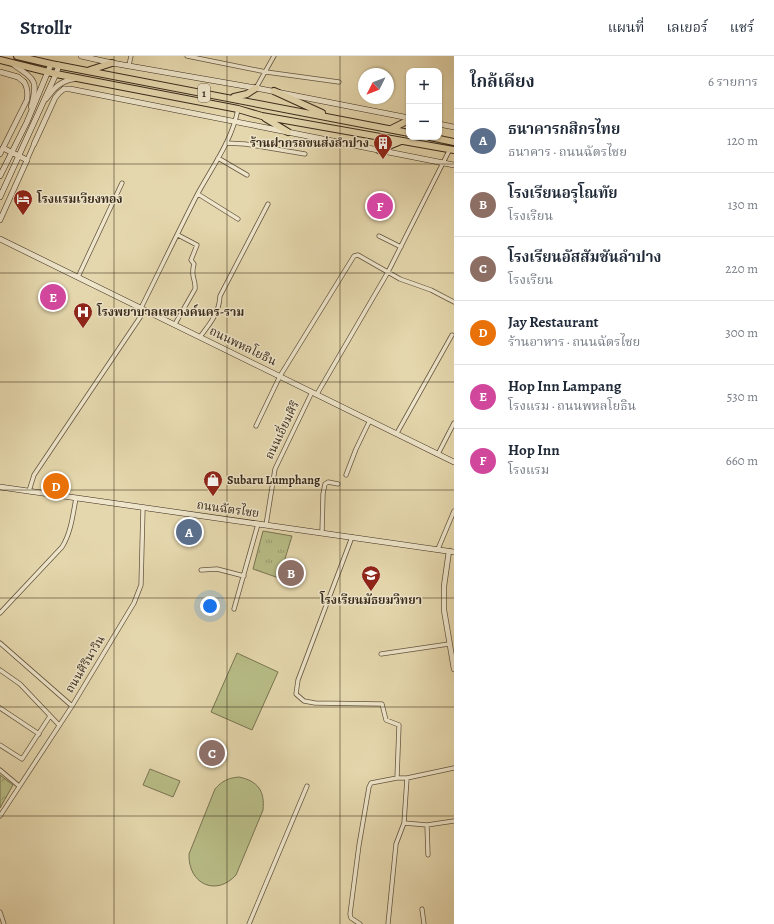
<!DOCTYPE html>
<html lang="th">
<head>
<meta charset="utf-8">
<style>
  :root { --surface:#fff; --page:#f6f6f7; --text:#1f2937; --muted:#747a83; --line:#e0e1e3; --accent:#0f766e }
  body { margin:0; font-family:Alegreya,"Noto Serif Thai",serif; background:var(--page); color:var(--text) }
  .controls { position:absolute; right:12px; top:12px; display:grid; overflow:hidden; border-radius:8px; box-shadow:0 1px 3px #0004 }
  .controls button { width:36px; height:36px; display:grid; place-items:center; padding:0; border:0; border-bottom:1px solid var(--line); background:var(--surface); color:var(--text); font:20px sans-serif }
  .compass { position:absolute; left:358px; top:12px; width:36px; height:36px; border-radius:50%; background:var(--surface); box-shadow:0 1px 3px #0004; rotate:228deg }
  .you { position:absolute; left:210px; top:550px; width:14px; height:14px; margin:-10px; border:3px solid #fff; border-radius:50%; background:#1a73e8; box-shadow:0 0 0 6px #1a73e833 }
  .badge { display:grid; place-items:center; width:26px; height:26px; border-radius:50%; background:var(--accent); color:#fff; font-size:13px; font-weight:700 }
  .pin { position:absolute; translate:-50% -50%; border:2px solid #fff; box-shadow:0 1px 4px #0006 }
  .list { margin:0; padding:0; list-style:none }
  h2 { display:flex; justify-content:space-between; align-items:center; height:52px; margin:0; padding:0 16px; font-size:17px }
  h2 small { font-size:13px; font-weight:400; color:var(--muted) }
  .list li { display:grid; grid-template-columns:26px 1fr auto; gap:12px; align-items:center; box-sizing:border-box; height:64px; padding:0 16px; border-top:1px solid var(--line) }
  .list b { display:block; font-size:15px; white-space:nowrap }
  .list p { margin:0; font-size:13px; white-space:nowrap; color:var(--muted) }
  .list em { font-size:13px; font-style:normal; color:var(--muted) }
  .map { position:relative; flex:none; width:454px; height:868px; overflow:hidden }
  header { display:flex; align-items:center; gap:24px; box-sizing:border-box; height:56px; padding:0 20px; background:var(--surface); border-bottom:1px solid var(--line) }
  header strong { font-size:19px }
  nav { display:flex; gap:22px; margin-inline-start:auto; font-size:14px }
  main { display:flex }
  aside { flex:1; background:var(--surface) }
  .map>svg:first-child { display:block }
  .grass { fill:url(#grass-tufts); stroke:#787452 }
  .park { fill:url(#park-crowns); stroke:#787452 }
  .pitch { fill:#b8bd87; stroke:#787452 }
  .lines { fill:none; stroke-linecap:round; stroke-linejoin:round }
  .minor-casing { stroke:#645640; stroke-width:5 }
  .tertiary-casing { stroke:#645640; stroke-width:6 }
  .secondary-casing { stroke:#392b1c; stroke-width:6 }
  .trunk-casing { stroke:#392b1c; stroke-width:8 }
  .minor { stroke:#eee5ca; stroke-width:3.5 }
  .tertiary { stroke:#eee5ca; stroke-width:4.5 }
  .secondary { stroke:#eee5ca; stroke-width:5 }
  .trunk { stroke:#e5d7ad; stroke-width:6 }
  .grid { fill:none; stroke:#392b1c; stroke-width:1; stroke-opacity:0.55 }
  .labels { text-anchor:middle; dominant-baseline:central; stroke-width:3; stroke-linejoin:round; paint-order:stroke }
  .shield { fill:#eee5ca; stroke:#6f6350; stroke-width:1 }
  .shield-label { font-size:11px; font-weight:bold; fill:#392b1c }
  .poi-label { font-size:12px; font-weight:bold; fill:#392b1c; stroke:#eee5ca; text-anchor:start }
  .street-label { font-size:12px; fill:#392b1c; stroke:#eee5ca }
</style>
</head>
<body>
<header>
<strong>Strollr</strong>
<nav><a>แผนที่</a><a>เลเยอร์</a><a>แชร์</a></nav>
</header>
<main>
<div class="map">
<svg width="454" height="868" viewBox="0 0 454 868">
  <defs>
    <pattern id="grass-tufts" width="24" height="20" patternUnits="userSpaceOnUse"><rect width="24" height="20" fill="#b8bd87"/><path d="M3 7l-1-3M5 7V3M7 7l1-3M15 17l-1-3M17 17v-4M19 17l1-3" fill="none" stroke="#979a6e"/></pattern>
    <pattern id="park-crowns" width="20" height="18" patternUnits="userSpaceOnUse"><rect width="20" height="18" fill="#b8bd87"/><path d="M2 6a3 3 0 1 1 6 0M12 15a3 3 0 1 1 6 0" fill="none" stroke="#979a6e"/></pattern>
  </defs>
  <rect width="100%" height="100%" fill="#e5d7ad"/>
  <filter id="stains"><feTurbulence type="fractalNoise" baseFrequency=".005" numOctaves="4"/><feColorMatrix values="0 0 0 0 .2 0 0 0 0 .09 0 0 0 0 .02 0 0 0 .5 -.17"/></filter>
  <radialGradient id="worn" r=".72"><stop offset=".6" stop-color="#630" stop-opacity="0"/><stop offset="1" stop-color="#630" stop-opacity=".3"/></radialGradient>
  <path class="grass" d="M263 475 292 480 279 522 253 513Z"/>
  <path class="park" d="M0 719 13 729 0 752Z"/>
  <path class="pitch" d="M237 597 278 616 252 674 211 656Z
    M150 713 180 725 173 741 143 729Z
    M239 721C258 725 265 735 263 754L236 819C216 841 188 828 189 798L215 733C222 725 228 722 239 721Z"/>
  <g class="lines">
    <g class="minor-casing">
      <path id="minor" d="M187 0 266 16 339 26
        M129 9 131 0
        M256 32 274 0
        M226 87 245 88 305 98
        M218 102 247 119
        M27 104 34 88
        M198 138 238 163
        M379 180 401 191
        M78 221 122 127
        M141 252C160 214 178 176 197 139 212 111 232 85 238 53
        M175 268 195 233C196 222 190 222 194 208L191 204 197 189 178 179
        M200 281C210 267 219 258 220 240L268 148
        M317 338 388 216 450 93
        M256 370 280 320 354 200 358 199 400 223 431 234 454 246
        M397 377 452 279
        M438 398 454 367
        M346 419 356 393 370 364
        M29 435 34 419 145 254
        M266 469 275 413 312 336
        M322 477 323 438 325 428 328 426 338 428
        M352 481 298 624 296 638 304 645 315 647 382 648 386 664 399 669 397 722
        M438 493 454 455
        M201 514 217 513 244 520
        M234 553 258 468
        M0 557 62 491C71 477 73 458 76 442
        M0 587 72 650
        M381 598 449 588
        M0 614 20 628 59 669
        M0 652 39 678
        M0 689 22 703 50 660
        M0 714 19 730
        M0 760 72 650 134 547 141 529 143 452
        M404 767 427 769 454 765
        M427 769 428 799
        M422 853 424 868
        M0 856 4 868
        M249 868 307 730
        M360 868 351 862 350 858 359 789 369 731 371 727 397 722H407L454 712
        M388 868 396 788 404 767 407 722"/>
    </g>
    <g class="tertiary-casing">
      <path id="tertiary" d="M14 9C36 24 38 25 31 51
        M46 43C54 32 60 25 74 23
        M34 88 55 42 59 37 64 33
        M0 98 27 44C28 37 28 32 24 26
        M0 164 27 104
        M449 495 444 530V554L454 613"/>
    </g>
    <g class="secondary-casing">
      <path id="secondary" d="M81 0 112 7 256 32 409 62
        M0 16 18 21 24 26
        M64 33H70L454 109
        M439 68 454 71
        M3 92 27 104
        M0 120 27 66 51 8
        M0 141 56 18 59 9
        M0 183 454 406
        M0 431 454 496"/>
    </g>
    <g class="trunk-casing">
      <path id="trunk" d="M17 0 51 8 409 77
        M0 4 56 18 238 53 262 60 454 94
        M90 14 112 7
        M274 35 322 57
        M234 41 247 38 256 32
        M265 62 288 76
        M391 73 409 64
        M430 81 454 86
        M379 94 401 85"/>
    </g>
    <use href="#minor" class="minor"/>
    <use href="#tertiary" class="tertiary"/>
    <use href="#secondary" class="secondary"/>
    <use href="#trunk" class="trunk"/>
  </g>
  <path class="grid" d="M114 0V868M227 0V868M340 0V868M0 108H454M0 217H454M0 326H454M0 434H454M0 542H454M0 651H454M0 760H454"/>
  <defs>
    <g id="building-pin" transform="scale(1)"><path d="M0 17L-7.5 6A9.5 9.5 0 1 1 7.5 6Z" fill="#8f2418" stroke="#eee5ca"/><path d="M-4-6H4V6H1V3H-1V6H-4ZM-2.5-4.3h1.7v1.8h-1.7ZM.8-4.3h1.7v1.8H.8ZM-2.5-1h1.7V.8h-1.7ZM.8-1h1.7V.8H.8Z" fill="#fff"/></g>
    <g id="hotel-pin" transform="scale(1)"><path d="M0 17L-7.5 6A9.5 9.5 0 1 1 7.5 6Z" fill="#8f2418" stroke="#eee5ca"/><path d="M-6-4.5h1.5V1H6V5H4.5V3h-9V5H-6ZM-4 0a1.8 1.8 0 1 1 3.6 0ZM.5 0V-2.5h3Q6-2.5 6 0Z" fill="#fff"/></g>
    <g id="hospital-pin" transform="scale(1)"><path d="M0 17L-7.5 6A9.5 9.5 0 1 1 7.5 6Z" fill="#8f2418" stroke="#eee5ca"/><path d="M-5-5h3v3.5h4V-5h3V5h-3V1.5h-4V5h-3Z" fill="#fff"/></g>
    <g id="shop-pin" transform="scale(1)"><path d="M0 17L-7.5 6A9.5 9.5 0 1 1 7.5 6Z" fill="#8f2418" stroke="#eee5ca"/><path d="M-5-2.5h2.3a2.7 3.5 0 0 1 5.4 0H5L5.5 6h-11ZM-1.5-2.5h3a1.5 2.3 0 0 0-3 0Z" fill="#fff"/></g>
    <g id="school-pin" transform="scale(1)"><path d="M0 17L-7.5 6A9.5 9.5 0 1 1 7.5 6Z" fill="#8f2418" stroke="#eee5ca"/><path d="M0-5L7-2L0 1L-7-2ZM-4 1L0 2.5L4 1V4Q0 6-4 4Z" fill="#fff"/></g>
  </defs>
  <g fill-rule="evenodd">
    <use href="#building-pin" x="383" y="87"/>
    <use href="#hotel-pin" x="23" y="143"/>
    <use href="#hospital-pin" x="83" y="256"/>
    <use href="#shop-pin" x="213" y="424"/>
    <use href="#school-pin" x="371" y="519"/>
  </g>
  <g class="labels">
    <rect class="shield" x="198" y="28" width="12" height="18" rx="3"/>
    <g class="shield-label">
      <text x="204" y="37">1</text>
    </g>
    <g class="poi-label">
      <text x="369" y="87" text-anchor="end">ร้านฝากรถขนส่งลำปาง</text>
      <text x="37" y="143">โรงแรมเวียงทอง</text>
      <text x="97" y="256">โรงพยาบาลเขลางค์นคร-ราม</text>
      <text x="227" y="424">Subaru Lumphang</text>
      <text x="371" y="544" text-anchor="middle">โรงเรียนมัธยมวิทยา</text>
    </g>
    <g class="street-label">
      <text transform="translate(243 290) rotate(26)">ถนนพหลโยธิน</text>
      <text transform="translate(282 374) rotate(-64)">ถนนเอี่ยมศิริ</text>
      <text transform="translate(228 453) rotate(8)">ถนนฉัตรไชย</text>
      <text transform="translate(85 608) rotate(-59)">ถนนศิรินาวิน</text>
    </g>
  </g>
  <rect width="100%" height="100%" filter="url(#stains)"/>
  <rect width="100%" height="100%" fill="url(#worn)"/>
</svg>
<div class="controls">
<button>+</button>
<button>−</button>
</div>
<svg class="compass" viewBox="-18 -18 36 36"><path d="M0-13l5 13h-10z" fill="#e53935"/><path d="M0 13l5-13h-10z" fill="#747a83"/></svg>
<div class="you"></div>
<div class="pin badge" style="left:189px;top:476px;background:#5c6f8a">A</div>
<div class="pin badge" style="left:291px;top:517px;background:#8d6e63">B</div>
<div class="pin badge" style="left:212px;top:697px;background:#8d6e63">C</div>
<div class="pin badge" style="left:56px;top:430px;background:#e8710a">D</div>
<div class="pin badge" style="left:53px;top:241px;background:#d1479c">E</div>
<div class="pin badge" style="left:380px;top:150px;background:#d1479c">F</div>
</div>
<aside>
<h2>ใกล้เคียง<small>6 รายการ</small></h2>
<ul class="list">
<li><span class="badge" style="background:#5c6f8a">A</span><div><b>ธนาคารกสิกรไทย</b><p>ธนาคาร · ถนนฉัตรไชย</p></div><em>120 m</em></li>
<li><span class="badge" style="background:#8d6e63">B</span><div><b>โรงเรียนอรุโณทัย</b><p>โรงเรียน</p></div><em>130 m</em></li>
<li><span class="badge" style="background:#8d6e63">C</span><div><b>โรงเรียนอัสสัมชันลำปาง</b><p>โรงเรียน</p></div><em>220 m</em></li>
<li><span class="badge" style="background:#e8710a">D</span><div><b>Jay Restaurant</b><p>ร้านอาหาร · ถนนฉัตรไชย</p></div><em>300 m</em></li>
<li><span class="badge" style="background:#d1479c">E</span><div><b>Hop Inn Lampang</b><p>โรงแรม · ถนนพหลโยธิน</p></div><em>530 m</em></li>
<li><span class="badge" style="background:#d1479c">F</span><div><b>Hop Inn</b><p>โรงแรม</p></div><em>660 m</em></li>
</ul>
</aside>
</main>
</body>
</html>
